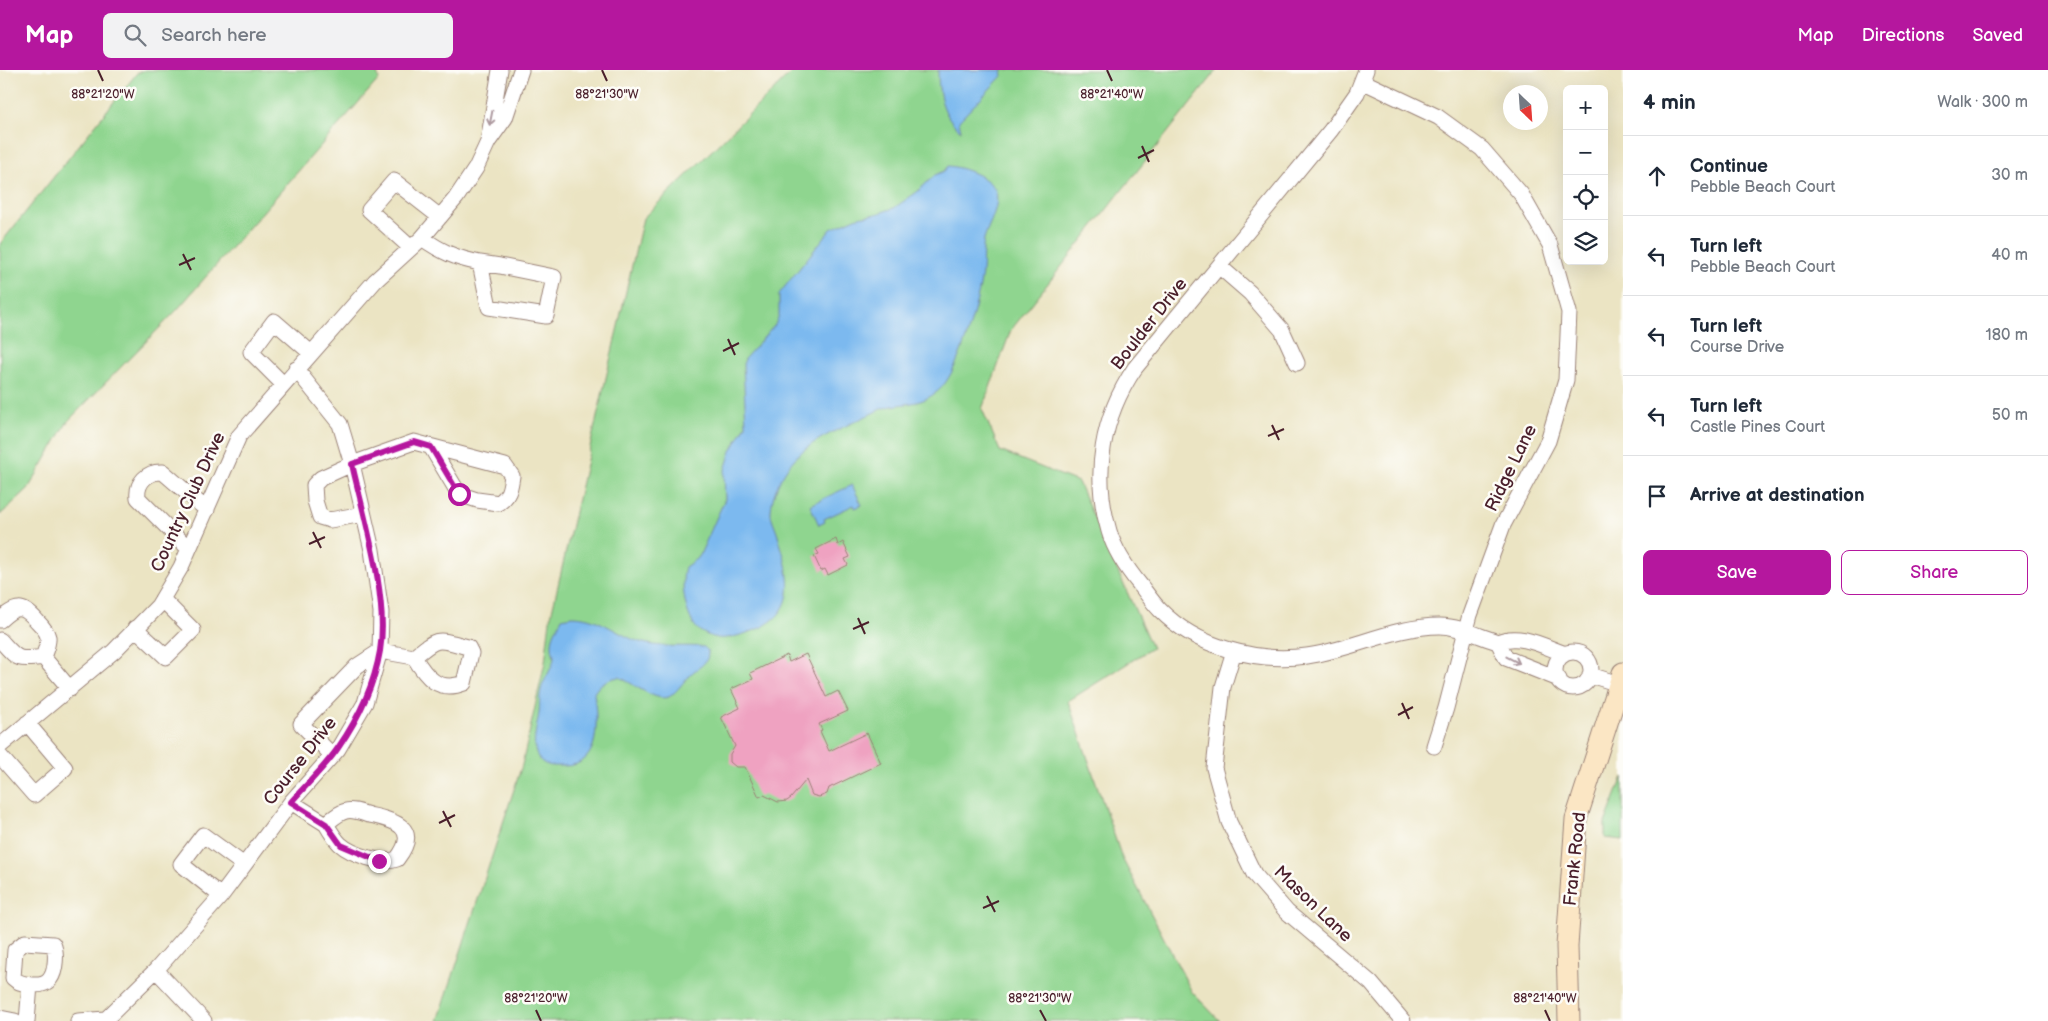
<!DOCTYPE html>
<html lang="en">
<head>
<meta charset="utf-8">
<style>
  :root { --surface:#fff; --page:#f2f2f3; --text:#1f2937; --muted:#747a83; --line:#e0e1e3; --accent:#b5179e }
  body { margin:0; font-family:"Balsamiq Sans",sans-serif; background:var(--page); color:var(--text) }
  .controls { position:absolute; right:15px; top:15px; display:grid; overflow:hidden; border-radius:8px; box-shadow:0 5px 20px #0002 }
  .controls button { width:45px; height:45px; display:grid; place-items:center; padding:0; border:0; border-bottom:1px solid var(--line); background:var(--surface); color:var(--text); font:25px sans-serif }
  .compass { position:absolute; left:1503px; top:15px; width:45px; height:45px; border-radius:50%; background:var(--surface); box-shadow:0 5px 20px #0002; rotate:155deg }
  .stop { position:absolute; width:15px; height:15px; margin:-11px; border:4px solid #b5179e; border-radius:50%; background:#fff }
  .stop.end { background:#b5179e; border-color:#fff; box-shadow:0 1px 5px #0008 }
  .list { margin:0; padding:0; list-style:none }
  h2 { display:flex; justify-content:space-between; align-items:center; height:65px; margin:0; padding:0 20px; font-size:21px }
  h2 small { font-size:16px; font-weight:400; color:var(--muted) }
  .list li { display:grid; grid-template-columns:32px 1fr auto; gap:15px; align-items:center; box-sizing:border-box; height:80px; padding:0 20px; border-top:1px solid var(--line) }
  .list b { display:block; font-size:19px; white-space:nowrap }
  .list p { margin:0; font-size:16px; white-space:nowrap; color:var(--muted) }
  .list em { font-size:16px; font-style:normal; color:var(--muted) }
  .actions { display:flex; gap:10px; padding:15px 20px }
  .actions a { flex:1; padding:11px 0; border:1px solid var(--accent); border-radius:8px; text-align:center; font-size:18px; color:var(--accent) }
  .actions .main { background:var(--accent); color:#fff }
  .icon { flex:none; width:28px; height:28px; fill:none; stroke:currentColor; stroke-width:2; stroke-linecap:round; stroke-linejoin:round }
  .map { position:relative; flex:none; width:1623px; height:951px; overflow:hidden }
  header { display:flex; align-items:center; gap:30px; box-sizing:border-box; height:70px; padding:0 25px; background:var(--accent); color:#fff }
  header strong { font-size:24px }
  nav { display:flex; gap:28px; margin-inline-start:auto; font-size:18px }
  .search { width:350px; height:45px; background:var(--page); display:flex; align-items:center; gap:12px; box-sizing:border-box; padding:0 18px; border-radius:8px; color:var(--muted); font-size:19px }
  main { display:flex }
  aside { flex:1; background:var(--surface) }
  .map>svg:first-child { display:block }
  .green { fill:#8fd58f; stroke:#6c7a5d }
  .water { fill:#7bb9ef; stroke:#626c8d }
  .building { fill:#efa2c1 }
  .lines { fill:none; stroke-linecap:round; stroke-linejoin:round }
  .street-casing { stroke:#9a8277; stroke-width:17 }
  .secondary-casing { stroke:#9a8277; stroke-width:23 }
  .street { stroke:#fff; stroke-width:15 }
  .secondary { stroke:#fbe6c4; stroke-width:21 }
  .oneway { stroke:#ae9aa0 }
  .route { stroke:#b5179e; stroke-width:6 }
  .ticks { fill:none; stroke:#4a1f2b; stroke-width:2 }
  .labels { text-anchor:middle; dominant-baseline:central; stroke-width:5; stroke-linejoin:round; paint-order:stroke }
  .street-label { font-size:18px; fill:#4a1f2b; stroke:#fdfcf7 }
  .ticks-label { font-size:12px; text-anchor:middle; fill:#4a1f2b; stroke:#fdfcf7; stroke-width:5; stroke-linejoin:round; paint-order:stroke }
</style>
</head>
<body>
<header>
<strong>Map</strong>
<div class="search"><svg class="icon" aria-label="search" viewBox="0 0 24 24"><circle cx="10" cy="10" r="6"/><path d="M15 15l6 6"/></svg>Search here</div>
<nav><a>Map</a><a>Directions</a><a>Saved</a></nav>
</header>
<main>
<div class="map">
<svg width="1623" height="951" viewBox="0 0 1623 951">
  <rect width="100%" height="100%" fill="#fdfcf7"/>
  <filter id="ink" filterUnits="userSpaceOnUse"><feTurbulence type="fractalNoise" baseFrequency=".02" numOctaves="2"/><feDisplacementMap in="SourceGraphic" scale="10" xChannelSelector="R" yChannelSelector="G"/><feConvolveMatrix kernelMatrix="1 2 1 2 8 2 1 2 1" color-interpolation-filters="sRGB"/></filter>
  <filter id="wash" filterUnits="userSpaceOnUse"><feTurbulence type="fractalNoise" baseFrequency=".0096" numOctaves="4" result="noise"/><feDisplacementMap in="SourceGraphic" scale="20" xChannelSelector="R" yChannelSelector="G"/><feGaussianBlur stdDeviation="1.12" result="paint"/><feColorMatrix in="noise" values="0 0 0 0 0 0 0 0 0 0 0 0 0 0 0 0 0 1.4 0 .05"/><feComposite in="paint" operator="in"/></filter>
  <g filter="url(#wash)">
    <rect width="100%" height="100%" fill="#ebe4c3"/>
    <path class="green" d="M145 0H376L379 9 176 241 68 351 28 419 0 445V174L137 3Z
      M794 0H1216L1211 8 1011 260 982 339 1000 381 1078 412 1152 578 1068 631 1122 788 1192 922 1220 951H438L522 695 545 592 550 550 643 148Z
      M1623 707V770L1605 768V753Z"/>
    <path class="water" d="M938 0H1003L1002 6 959 51 961 61C942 46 938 23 938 0Z
      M948 96C962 97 991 107 996 122 1000 137 988 155 984 169 982 180 983 192 982 203 979 230 959 304 938 321 917 338 904 331 881 339 872 343 863 348 854 352 831 363 807 373 791 393 781 406 772 424 771 441 770 448 776 458 778 466 791 508 801 544 750 562 740 565 724 571 713 567 709 566 703 563 700 561 685 550 680 513 685 497L699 487 725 429 724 403 731 381 746 355 743 294 746 287 775 255 779 245V224L831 159 858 147 876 144 894 138 917 122 935 105 944 101Z
      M852 415 862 435 855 438 854 435 824 449 825 452 819 455 810 435Z
      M572 546C603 546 620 569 648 574 666 578 685 575 704 577L708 581C709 592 701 596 693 602 685 609 680 618 672 625 659 636 632 612 619 607 607 609 600 613 594 623 597 649 603 697 563 696 555 696 547 697 541 691 529 679 537 658 539 643 540 636 539 627 541 620 543 610 553 598 554 588 554 584 552 580 552 577 551 566 558 557 562 548Z"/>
    <g id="blocks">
      <path class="building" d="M836 469 838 475 843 472 850 487 845 489 848 495 828 505 825 499 821 501 814 486 819 484 816 479Z
        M806 584 826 627 838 621 848 641 819 654 822 660 820 661 829 681 867 663 881 693 829 718 827 724 819 727 812 725 806 710 791 728 787 731 778 732 764 725 759 727 745 697H736L730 692V684L735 676 721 647 740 638 731 619 753 609 750 603 787 585 789 592Z"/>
    </g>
  </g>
  <g filter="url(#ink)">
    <use href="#blocks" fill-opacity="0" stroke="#9a8277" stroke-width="1"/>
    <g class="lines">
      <g class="street-casing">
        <path id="street" d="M500 0 488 72 505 48 521 0
          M1366 0 1357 23 1331 60 1135 298C1102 347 1092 404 1109 461 1115 482 1127 499 1141 516 1147 524 1153 533 1160 540 1196 577 1257 593 1307 586 1352 580 1394 556 1440 556 1459 556 1481 567 1498 572 1519 562 1545 577 1565 584
          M1362 11 1438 47 1482 79 1521 124 1550 175 1569 242 1566 310 1548 371 1503 455 1470 545 1446 638 1434 676
          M422 168C442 182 455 188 480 193L489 237 546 246 554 207 500 196 480 193
          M411 178 369 140 394 111 440 147
          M1219 196 1250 223 1282 260 1297 293
          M283 314 251 282 274 251 311 283
          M363 444 330 450 320 447 315 431 314 415 321 408 352 394 414 372 505 396 512 406C510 418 510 425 499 433L477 430 459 424 431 377
          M189 479 138 428C136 413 147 401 163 402L207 440
          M0 550C16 536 22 534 37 551 41 555 47 561 48 567 49 573 45 581 43 587
          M135 558 166 587 193 560 162 529
          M0 570C18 589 16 591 43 587
          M1498 572 1506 588 1559 609
          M1234 581 1223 617 1214 698 1229 752 1254 804 1287 842 1371 913 1403 951
          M1555 600a18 18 0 1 1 36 0a18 18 0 1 1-36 0Z
          M43 587 70 619
          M1590 605 1619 614
          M0 676 114 581 158 536 181 497 239 366 375 211 422 168 456 128 476 98 488 72
          M332 685 301 654 357 596 380 581 414 587C426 607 438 623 464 613L471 583 468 577C437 569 439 566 414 587
          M0 686 34 725 65 698 27 653
          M291 732 326 754C332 749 338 743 346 741 353 739 362 743 369 745 395 750 421 758 397 789 383 795 351 784 340 774 334 768 330 761 326 754
          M221 826 181 794 203 765 244 795
          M25 872 53 874C57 882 56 901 50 909 43 919 20 915 13 908L15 880Z
          M156 900 204 951
          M0 948 15 951
          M27 951 30 915
          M78 951 106 949 156 900 221 826 291 732 338 679 365 633 380 581 381 542 372 480 352 394 340 354 296 299"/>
      </g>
      <g class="secondary-casing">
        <path id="secondary" d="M1569 951 1567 876 1576 749 1623 603"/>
      </g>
      <use href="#street" class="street"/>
      <use href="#secondary" class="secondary"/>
    </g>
    <defs><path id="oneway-shaft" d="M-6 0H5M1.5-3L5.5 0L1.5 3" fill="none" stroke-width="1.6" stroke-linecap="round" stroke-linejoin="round" transform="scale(1.25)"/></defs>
    <g class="oneway">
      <use href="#oneway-shaft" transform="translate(491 48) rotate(101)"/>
      <use href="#oneway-shaft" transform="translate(1513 590) rotate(27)"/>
    </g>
  </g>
  <g class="lines" filter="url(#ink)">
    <path class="route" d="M379 791 341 775 326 754 291 732C306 715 325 697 338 678 358 649 374 616 380 581 389 528 364 448 352 394L414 372 431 377 459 424"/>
  </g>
  <path class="ticks" d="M98 0 103 11M602 0 607 11M1107 0 1112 11M1142 76 1149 92M1138 88 1154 80M183 184 191 200M179 195 195 188M728 269 735 285M723 281 739 273M1272 355 1279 370M1268 366 1284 359M313 462 321 478M309 474 325 467M858 548 865 564M853 559 869 552M1402 633 1409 649M1398 645 1413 637M443 741 451 757M439 753 455 745M987 826 995 842M983 838 999 831M536 940 541 951M1040 940 1046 951M1545 940 1550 951"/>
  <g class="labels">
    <g class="street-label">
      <text transform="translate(1149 254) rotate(-52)">Boulder Drive</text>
      <text transform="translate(1511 398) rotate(-64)">Ridge Lane</text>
      <text transform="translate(188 432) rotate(-65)">Country Club Drive</text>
      <text transform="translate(300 691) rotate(-52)">Course Drive</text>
      <text transform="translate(1575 789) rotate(-84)">Frank Road</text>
      <text transform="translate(1313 834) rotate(44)">Mason Lane</text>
    </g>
  </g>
  <g class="ticks-label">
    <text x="103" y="28">88°21'20"W</text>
    <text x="607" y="28">88°21'30"W</text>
    <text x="1112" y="28">88°21'40"W</text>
    <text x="536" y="932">88°21'20"W</text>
    <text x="1040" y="932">88°21'30"W</text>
    <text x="1545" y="932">88°21'40"W</text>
  </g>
</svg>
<div class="controls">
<button>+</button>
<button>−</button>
<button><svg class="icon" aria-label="locate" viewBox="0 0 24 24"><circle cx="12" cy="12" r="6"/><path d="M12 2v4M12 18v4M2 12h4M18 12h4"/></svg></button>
<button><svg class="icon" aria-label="layers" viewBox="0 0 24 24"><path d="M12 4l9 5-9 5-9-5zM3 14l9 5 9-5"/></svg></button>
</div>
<svg class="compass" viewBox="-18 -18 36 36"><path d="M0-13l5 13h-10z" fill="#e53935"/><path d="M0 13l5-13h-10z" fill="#747a83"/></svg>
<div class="stop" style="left:459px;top:424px"></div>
<div class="stop end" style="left:379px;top:791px"></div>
</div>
<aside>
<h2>4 min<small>Walk · 300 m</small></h2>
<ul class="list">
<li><svg class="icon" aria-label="ahead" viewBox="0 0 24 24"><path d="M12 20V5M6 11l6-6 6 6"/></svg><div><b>Continue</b><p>Pebble Beach Court</p></div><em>30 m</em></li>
<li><svg class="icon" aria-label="left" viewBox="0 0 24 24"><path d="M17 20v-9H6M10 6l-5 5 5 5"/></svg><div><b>Turn left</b><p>Pebble Beach Court</p></div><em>40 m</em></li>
<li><svg class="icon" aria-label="left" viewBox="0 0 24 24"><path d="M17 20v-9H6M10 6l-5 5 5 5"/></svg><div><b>Turn left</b><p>Course Drive</p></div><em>180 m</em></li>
<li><svg class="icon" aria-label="left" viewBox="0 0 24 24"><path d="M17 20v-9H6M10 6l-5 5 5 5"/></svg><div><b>Turn left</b><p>Castle Pines Court</p></div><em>50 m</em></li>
<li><svg class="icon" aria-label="arrive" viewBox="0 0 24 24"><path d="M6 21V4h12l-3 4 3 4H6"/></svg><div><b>Arrive at destination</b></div></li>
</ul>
<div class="actions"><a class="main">Save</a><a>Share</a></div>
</aside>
</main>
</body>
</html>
